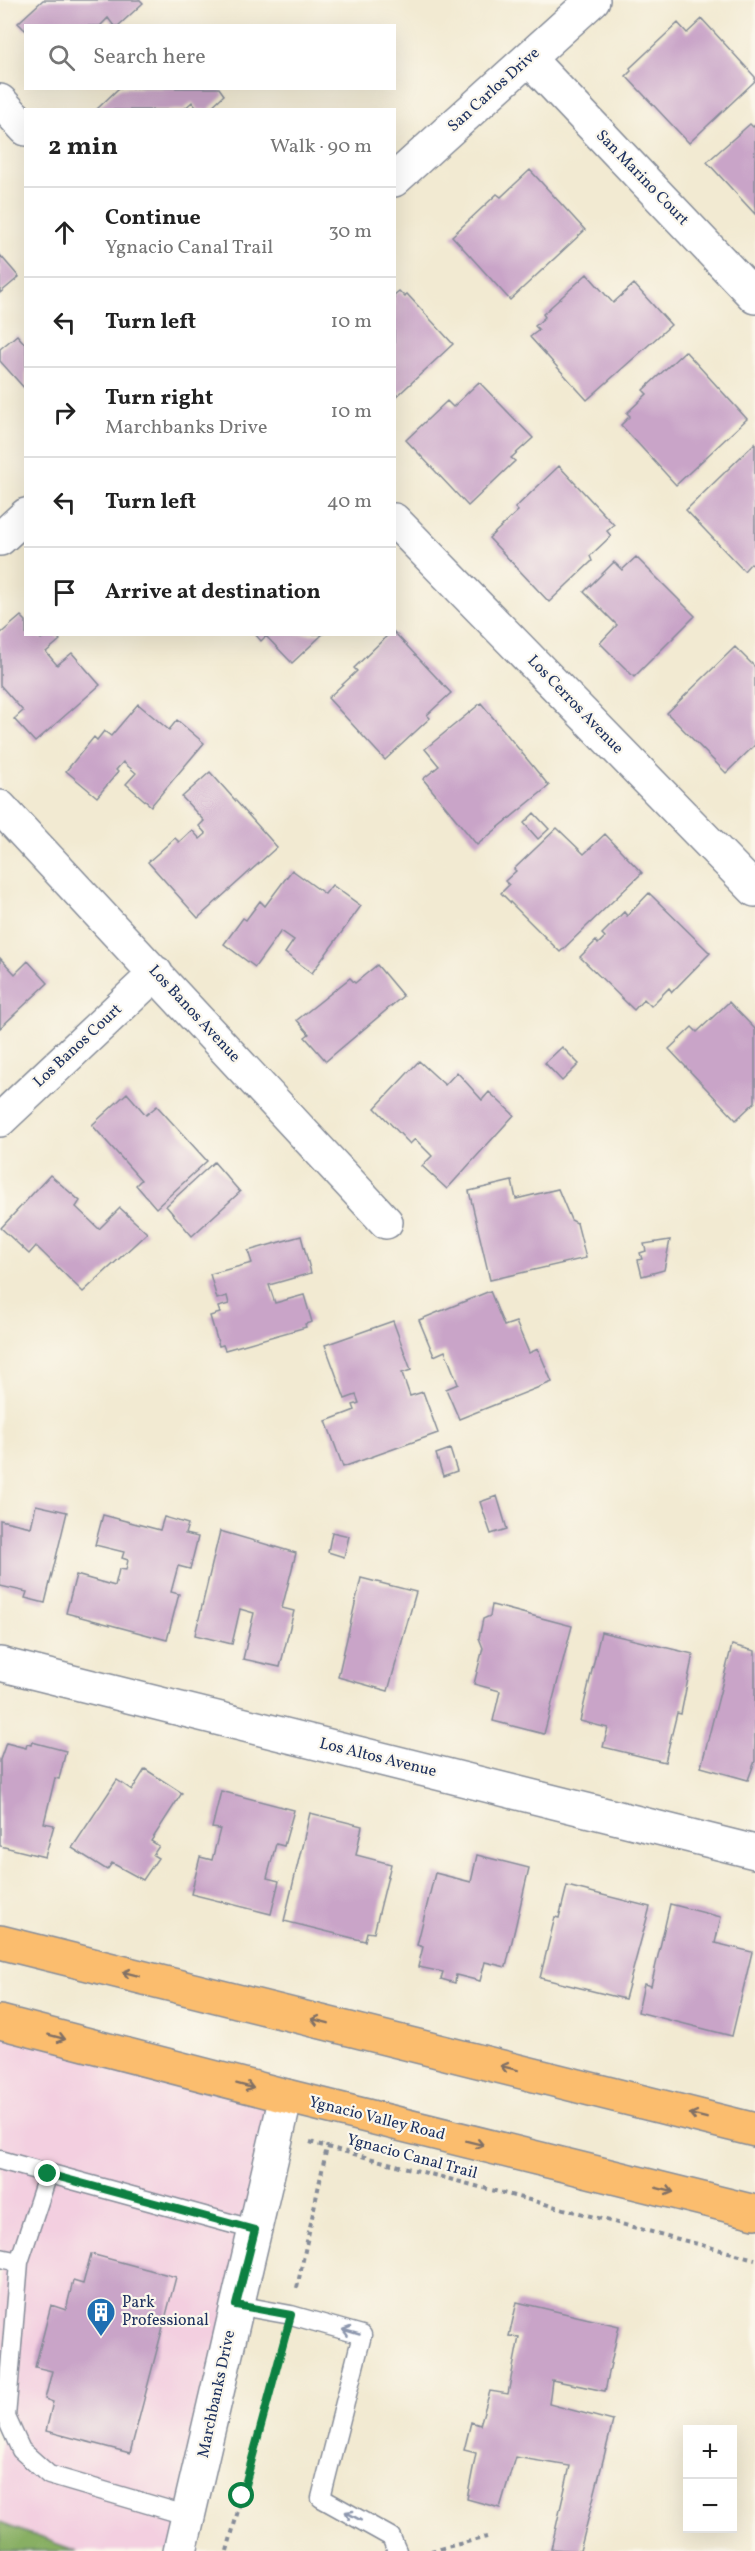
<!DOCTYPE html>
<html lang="en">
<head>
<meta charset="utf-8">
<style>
  :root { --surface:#fff; --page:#f2f2f2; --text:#222; --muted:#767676; --line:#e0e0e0 }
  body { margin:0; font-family:Vollkorn,serif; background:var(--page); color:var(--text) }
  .controls { position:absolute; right:18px; bottom:18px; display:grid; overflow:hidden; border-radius:0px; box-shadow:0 6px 24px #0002 }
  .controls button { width:54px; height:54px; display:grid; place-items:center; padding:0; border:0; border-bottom:2px solid var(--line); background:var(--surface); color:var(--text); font:30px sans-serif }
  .stop { position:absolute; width:18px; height:18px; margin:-14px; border:4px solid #0b8043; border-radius:50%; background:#fff }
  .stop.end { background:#0b8043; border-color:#fff; box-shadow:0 2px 6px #0008 }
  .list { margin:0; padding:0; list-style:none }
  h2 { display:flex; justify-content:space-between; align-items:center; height:78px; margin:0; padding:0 24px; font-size:26px }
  h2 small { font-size:20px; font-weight:400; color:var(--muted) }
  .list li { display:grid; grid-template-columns:39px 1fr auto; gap:18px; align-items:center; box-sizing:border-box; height:90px; padding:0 24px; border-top:2px solid var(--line) }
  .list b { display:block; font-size:22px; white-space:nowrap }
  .list p { margin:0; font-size:20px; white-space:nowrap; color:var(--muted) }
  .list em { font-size:20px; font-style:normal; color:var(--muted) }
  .icon { flex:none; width:33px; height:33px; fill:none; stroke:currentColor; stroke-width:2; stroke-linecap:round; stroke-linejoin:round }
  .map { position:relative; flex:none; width:755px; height:2551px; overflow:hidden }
  .search { position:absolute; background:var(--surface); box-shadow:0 6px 24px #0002; left:24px; top:24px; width:372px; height:66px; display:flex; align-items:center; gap:15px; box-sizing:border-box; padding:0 21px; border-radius:0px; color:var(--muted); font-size:22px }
  .panel { position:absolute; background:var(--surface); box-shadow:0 6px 24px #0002; left:24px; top:108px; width:372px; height:528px; border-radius:0px }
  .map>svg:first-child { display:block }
  .built { fill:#f3cfe0 }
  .forest { fill:#88af64; stroke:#526f61; stroke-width:1.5 }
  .building { fill:#c9a4c8 }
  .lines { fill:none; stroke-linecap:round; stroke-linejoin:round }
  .lane-casing { stroke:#868c98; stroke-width:21 }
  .street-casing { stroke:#868c98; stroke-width:36 }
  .highway-casing { stroke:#868c98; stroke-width:36 }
  .path { stroke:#868c98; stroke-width:4; stroke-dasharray:4.5 4.5; stroke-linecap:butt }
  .lane { stroke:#fff; stroke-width:18 }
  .street { stroke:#fff; stroke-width:33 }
  .highway { stroke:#fbbd6e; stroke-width:33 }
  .oneway { stroke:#806f65 }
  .oneway2 { stroke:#8d97ae }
  .route { stroke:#0b8043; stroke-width:8 }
  .labels { text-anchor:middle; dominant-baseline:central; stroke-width:4.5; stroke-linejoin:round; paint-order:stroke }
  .street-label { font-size:16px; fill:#1b2f5e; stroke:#fbf7ec }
  .poi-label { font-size:16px; fill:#1b2f5e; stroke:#fbf7ec; text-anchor:start }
</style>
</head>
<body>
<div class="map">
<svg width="755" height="2551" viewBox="0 0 755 2551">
  <rect width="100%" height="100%" fill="#fbf7ec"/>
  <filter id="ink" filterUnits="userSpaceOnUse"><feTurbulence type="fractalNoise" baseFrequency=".0167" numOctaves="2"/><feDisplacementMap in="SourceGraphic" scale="12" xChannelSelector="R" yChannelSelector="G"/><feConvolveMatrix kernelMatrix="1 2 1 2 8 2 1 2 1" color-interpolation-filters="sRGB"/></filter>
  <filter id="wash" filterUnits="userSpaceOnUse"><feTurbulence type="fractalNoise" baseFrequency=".008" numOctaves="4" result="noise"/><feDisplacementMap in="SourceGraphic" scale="24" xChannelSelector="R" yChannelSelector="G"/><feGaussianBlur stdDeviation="1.35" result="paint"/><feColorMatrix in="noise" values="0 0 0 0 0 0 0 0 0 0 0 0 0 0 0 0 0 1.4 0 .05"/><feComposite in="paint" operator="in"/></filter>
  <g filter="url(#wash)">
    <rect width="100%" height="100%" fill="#f2ead2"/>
    <path class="built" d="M0 2022 286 2096 180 2551H77L0 2523Z"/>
    <path class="forest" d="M0 2523 77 2551H0Z"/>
    <g id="blocks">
      <path class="building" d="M43 0H140L143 3 118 26H114L108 18 100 26H26V31L18 23Z
        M702 19 755 77V81L689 143 626 76 631 71 630 68 678 23 687 33Z
        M119 88H219L224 95 208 110H198L192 102 183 110H96Z
        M750 124 753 127 755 125V214L707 162Z
        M530 170 585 230 510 300 452 236 497 194 501 197Z
        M0 255 19 277 0 293Z
        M587 274 613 303 634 284 671 325 587 400 530 337 539 330 535 326 545 317 543 314Z
        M399 291 405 297 407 294 453 344 394 399V295Z
        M17 335 26 345V390L0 361V349Z
        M685 351 747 419 676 485 621 425 630 416 627 413 647 394 643 390Z
        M479 382 533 438 511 458 515 461 468 506 406 440 447 401 453 407Z
        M755 443V567L751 563 744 571 686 510Z
        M559 466 614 525 607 531 611 536 590 556 592 561 549 602 489 538 518 511 515 508Z
        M636 557 695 616 634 677 600 643 617 625 584 592 614 562 622 570Z
        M21 616 26 621V634H37L41 639 47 634H55L60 640 46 652 57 665 72 653 100 685 35 742 14 719 23 711 0 685V634Z
        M394 632 451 693 427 715 430 718 385 760 328 698 357 671 354 668 389 634H394Z
        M255 634H323L292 663 266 636 261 641Z
        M735 647 755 667V745L726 773 667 713Z
        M481 703 549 786 477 845 423 779 439 766 425 749Z
        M138 704 169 730 177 720 204 743 151 806 126 784 136 773 123 762 116 770 118 772 97 797 66 771 94 737 97 740 104 731 111 736Z
        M210 772 277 847 198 918 148 862 175 838 179 842 192 830 200 839 206 834 199 826 204 821 182 797Z
        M534 813 549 829 538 839 524 823Z
        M557 828 584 854 605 834 642 873 560 952 501 893 509 885 505 881 516 871 514 869Z
        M292 870 325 894 332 885 361 906 312 973 285 953 294 940 281 931 255 967 224 944 243 918 246 920 260 901 265 906Z
        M649 893 710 953 672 992 669 988 651 1006 644 999 634 1010 580 957 596 941 598 944 605 937 602 934 624 912 627 916Z
        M0 958 15 974 28 961 48 983 0 1028Z
        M377 965 403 996 326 1061 305 1037 309 1034 297 1020 350 978 355 983Z
        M729 1002 755 1029V1102L736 1120 669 1049 692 1027 697 1032Z
        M562 1047 579 1064 562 1081 545 1063Z
        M419 1061 445 1085 457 1072 482 1100 489 1092 514 1115 447 1189 422 1166 432 1156 415 1139 410 1144 375 1108Z
        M127 1093 146 1115 157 1106 207 1161 156 1208 136 1185 141 1180 92 1125Z
        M214 1162 240 1192 192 1236 166 1206Z
        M50 1175 80 1201 76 1207 99 1229 120 1208 147 1233 83 1292 36 1246 29 1254 1 1228Z
        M512 1181 516 1199 558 1189 571 1220 577 1223 586 1258 490 1280 469 1191Z
        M301 1236 311 1273 269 1285 275 1303 304 1295 312 1322 305 1324 306 1327 225 1350 223 1345 219 1346 210 1316 220 1313 218 1307 229 1304 227 1296 217 1299 210 1274 252 1263 248 1251Z
        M670 1240 664 1270 642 1276 638 1260 642 1259 640 1253 646 1251 644 1244Z
        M490 1291 504 1326 516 1322 529 1353 538 1349 552 1382 459 1419 446 1389 458 1384 445 1351 434 1356 419 1320Z
        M393 1321 411 1370 402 1373 410 1396 423 1392 438 1433 343 1467 326 1421 355 1410 353 1405 359 1403 356 1395 345 1399 325 1345Z
        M450 1449 457 1471 443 1476 436 1454Z
        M497 1496 507 1529 491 1534 480 1502Z
        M36 1505 67 1512 45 1603 25 1598 27 1592 0 1586V1520L31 1527Z
        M103 1515 160 1530 164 1517 188 1524 185 1534 198 1537 190 1569 178 1566 171 1592 179 1594 167 1640 66 1613 76 1575 115 1586 119 1569 126 1570 128 1560 122 1558 124 1552 95 1545Z
        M220 1531 296 1553 282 1608 294 1611 280 1667 243 1659 254 1613 240 1609 232 1644 195 1635Z
        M332 1532 349 1536 344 1557 328 1552Z
        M361 1578 416 1592 388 1691 338 1677Z
        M492 1605 572 1626 544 1734 493 1721 500 1691 474 1684 483 1648 479 1638 483 1619 490 1616Z
        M601 1632 693 1654 681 1714 677 1713 665 1762 603 1747 608 1728 580 1721Z
        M732 1645 755 1651V1761L748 1780 701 1767Z
        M32 1742 66 1751 59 1779 55 1778 44 1823 54 1825 45 1857 0 1846V1760L6 1743 26 1748 27 1744 31 1745Z
        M145 1769 182 1793 151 1841 159 1846 153 1855 158 1858 143 1880 112 1863 107 1870 72 1848 117 1780 132 1790Z
        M221 1791 294 1810 284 1846 276 1844 267 1878 279 1881 271 1914 191 1894 200 1857 212 1860 220 1829 212 1828Z
        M310 1813 362 1826 356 1855 391 1864 374 1933 367 1932 365 1941 284 1921Z
        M477 1855 529 1868 506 1967 485 1962 480 1981 456 1975 455 1983 441 1979 443 1972 418 1967 423 1947 417 1945 435 1873 471 1882Z
        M567 1886 650 1907 625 1999 540 1978 555 1917 559 1918Z
        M670 1904 721 1917 715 1943 752 1952 732 2036 638 2012 644 1984 651 1986Z
        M91 2254 176 2277 130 2453 46 2431 53 2402 45 2399 52 2371 35 2367 51 2305 66 2310 73 2281 83 2284Z
        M517 2302 619 2326 605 2391 552 2380 549 2404 613 2421 580 2551 551 2549 570 2466 515 2457 500 2508 467 2499 476 2453 464 2450 471 2422 480 2425 490 2391 508 2394 519 2337 509 2336Z"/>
    </g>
  </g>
  <g filter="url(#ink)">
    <use href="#blocks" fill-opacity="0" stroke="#868c98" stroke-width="1.5"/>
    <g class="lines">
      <g class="lane-casing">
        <path id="lane" d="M0 2160 255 2230
          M48 2174 19 2262 6 2417 21 2450 49 2475 189 2516
          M0 2258 19 2262
          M236 2305 291 2315 362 2335 321 2498 391 2537 397 2551"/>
      </g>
      <g class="street-casing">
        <path id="street" d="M529 59 755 297
          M0 101 26 129
          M394 180 593 0
          M394 520 755 890
          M0 539 26 515
          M0 807 386 1222
          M0 1120 156 973
          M0 1664 755 1852
          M180 2551 286 2096"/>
      </g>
      <g class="highway-casing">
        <path id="highway" d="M0 1942 755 2130
          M0 2022 286 2096 755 2212"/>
      </g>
      <path class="path" d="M310 2142 327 2147
        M297 2288 327 2147 755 2259
        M227 2551 284 2342
        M431 2551 487 2537"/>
      <use href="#lane" class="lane"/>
      <use href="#street" class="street"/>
      <use href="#highway" class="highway"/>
    </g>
    <defs><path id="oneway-shaft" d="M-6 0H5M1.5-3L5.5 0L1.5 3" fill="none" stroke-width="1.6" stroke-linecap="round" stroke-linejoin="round" transform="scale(1.5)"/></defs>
    <g class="oneway">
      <use href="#oneway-shaft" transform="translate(131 1974) rotate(-166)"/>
      <use href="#oneway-shaft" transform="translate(320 2021) rotate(-166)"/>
      <use href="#oneway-shaft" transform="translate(57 2037) rotate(15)"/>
      <use href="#oneway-shaft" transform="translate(509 2068) rotate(-166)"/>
      <use href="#oneway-shaft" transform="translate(245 2086) rotate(15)"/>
      <use href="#oneway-shaft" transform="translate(698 2116) rotate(-166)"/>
      <use href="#oneway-shaft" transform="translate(475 2143) rotate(14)"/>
      <use href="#oneway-shaft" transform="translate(665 2190) rotate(14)"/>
    </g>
    <g class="oneway2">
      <use href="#oneway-shaft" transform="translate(351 2332) rotate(-164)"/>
      <use href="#oneway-shaft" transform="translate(353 2516) rotate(-151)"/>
    </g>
  </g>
  <g class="lines" filter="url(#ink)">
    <path class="route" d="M48 2174 255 2230 236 2305 291 2315 242 2496"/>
  </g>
  <defs>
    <g id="building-pin" transform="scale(1.5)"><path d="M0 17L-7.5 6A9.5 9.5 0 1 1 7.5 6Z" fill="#1f6fb2" stroke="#fbf7ec"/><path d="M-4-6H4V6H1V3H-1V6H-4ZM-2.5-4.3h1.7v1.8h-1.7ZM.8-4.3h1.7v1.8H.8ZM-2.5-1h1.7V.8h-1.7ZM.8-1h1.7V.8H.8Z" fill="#fff"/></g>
  </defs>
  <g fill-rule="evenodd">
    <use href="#building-pin" x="101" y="2312"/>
  </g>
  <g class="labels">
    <g class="street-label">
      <text transform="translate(494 90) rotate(-42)">San Carlos Drive</text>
      <text transform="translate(642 178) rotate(46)">San Marino Court</text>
      <text transform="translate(575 705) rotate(46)">Los Cerros Avenue</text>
      <text transform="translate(194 1014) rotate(47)">Los Banos Avenue</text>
      <text transform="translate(78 1046) rotate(-43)">Los Banos Court</text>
      <text transform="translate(378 1758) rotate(14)">Los Altos Avenue</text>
      <text transform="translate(377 2119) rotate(14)">Ygnacio Valley Road</text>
      <text transform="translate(412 2157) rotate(15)">Ygnacio Canal Trail</text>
      <text transform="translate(217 2394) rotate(-78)">Marchbanks Drive</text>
    </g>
    <g class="poi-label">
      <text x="122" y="2303">Park<tspan x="122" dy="18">Professional</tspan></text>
    </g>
  </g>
</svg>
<div class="controls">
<button>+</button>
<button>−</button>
</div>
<div class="stop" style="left:242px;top:2496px"></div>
<div class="stop end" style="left:48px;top:2174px"></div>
<div class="search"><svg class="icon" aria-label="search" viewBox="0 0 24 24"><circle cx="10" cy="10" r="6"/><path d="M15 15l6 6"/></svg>Search here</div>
<section class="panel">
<h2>2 min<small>Walk · 90 m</small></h2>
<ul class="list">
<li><svg class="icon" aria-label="ahead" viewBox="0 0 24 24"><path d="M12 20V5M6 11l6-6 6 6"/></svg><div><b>Continue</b><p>Ygnacio Canal Trail</p></div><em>30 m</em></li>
<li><svg class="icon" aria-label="left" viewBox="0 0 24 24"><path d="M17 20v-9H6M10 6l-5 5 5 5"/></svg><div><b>Turn left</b></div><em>10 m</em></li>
<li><svg class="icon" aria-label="right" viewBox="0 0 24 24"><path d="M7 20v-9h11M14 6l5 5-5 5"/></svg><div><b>Turn right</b><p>Marchbanks Drive</p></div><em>10 m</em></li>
<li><svg class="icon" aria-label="left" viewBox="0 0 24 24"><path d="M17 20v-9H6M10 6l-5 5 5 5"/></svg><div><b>Turn left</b></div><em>40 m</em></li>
<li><svg class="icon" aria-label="arrive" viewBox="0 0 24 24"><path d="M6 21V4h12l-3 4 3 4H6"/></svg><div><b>Arrive at destination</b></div></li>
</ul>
</section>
</div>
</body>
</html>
